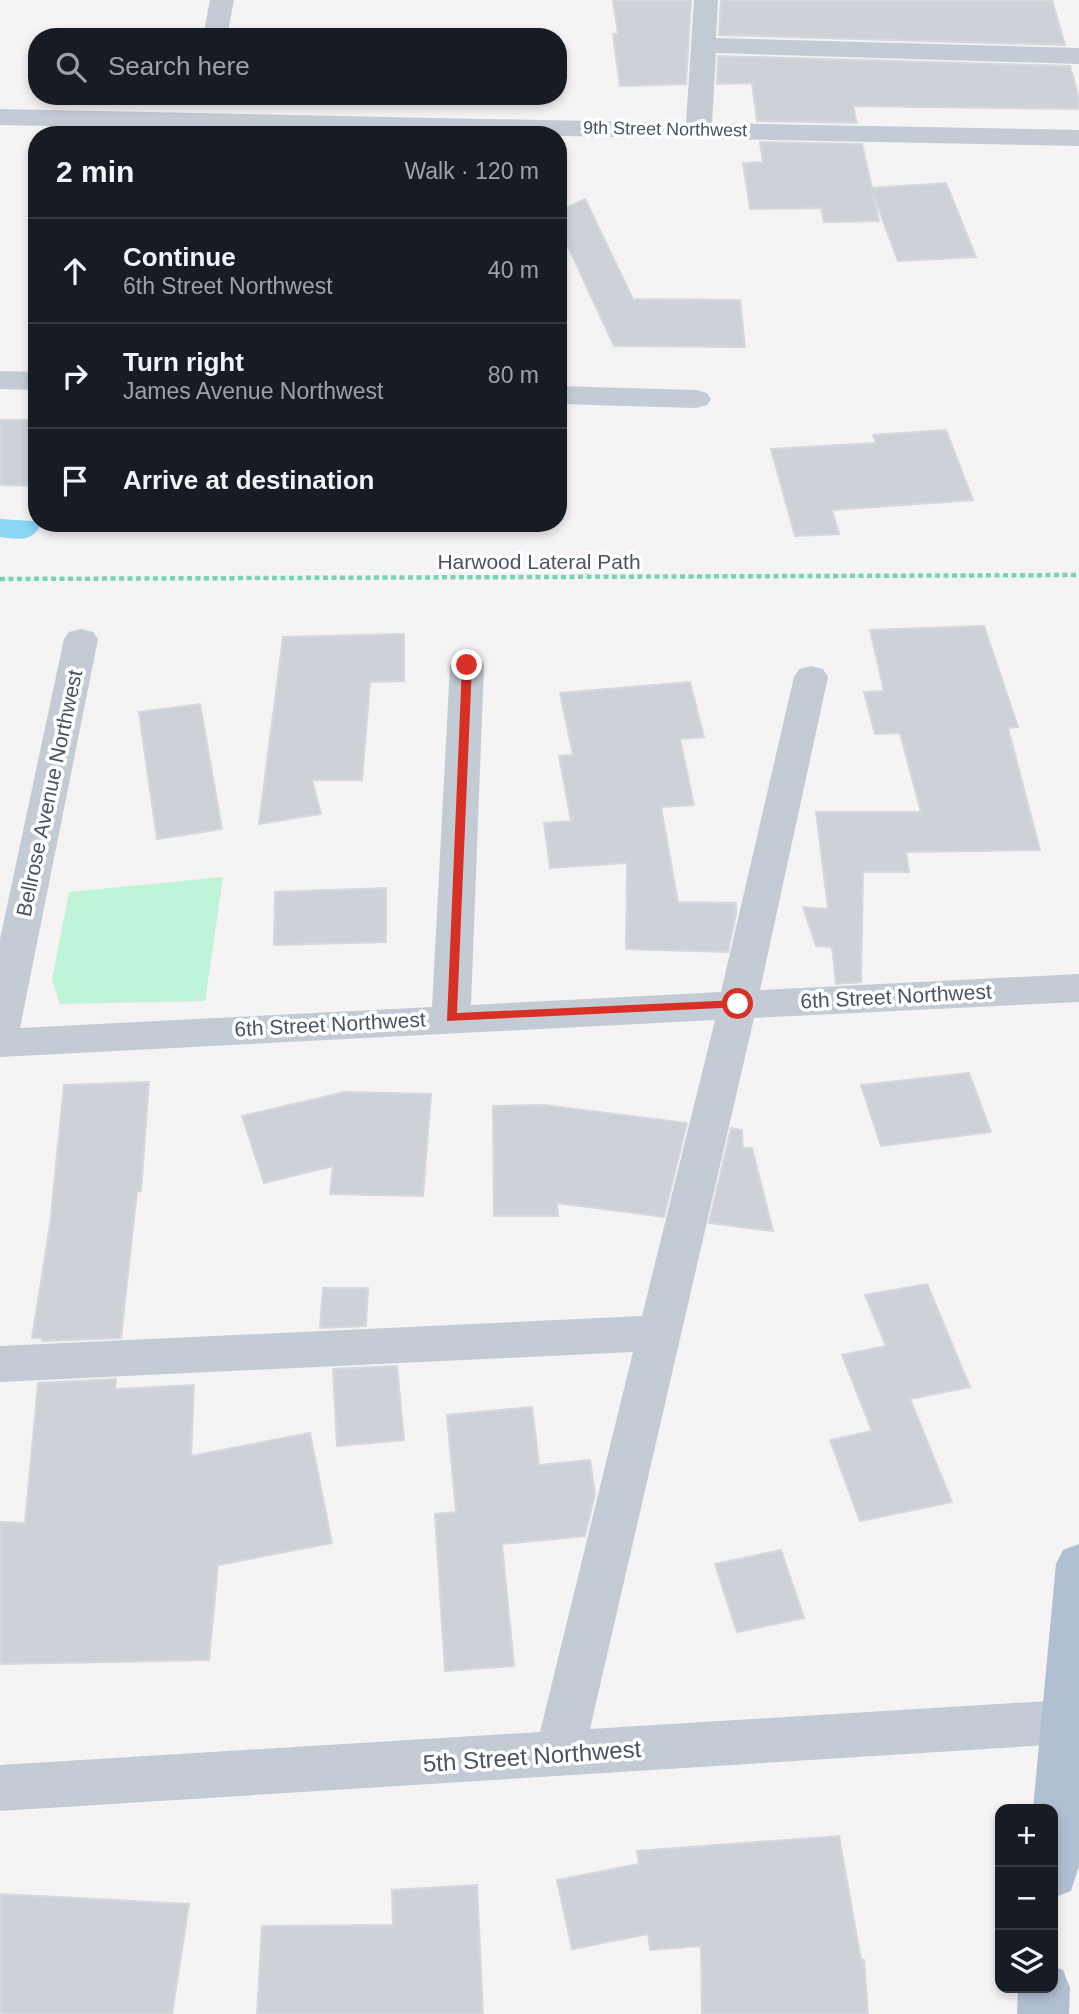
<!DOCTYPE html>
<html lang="en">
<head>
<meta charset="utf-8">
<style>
  :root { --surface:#171b24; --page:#242831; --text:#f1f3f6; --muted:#9ea1a6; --line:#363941 }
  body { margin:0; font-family:Helvetica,sans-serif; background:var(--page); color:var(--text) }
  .controls { position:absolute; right:21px; bottom:21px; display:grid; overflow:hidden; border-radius:14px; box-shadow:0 4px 10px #0003 }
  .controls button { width:63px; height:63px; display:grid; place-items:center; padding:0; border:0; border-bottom:2px solid var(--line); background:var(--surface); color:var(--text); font:35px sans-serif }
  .stop { position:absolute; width:21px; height:21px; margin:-16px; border:5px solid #d93025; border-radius:50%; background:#fff }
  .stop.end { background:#d93025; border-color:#fff; box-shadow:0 2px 7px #0008 }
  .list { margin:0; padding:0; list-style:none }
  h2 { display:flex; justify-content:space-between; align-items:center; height:91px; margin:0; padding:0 28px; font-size:30px }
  h2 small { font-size:23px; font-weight:400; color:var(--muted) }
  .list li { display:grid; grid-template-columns:46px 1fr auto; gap:21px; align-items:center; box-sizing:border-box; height:105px; padding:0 28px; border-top:2px solid var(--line) }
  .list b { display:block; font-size:26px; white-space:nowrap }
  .list p { margin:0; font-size:23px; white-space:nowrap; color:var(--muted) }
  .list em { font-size:23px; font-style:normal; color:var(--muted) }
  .icon { flex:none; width:38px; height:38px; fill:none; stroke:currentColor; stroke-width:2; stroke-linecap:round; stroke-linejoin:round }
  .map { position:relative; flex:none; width:1079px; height:2014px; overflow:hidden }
  .search { position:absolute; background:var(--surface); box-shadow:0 4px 10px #0003; left:28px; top:28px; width:539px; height:77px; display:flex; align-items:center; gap:18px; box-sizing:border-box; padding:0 24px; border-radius:28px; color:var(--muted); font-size:26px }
  .panel { position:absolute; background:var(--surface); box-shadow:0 4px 10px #0003; left:28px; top:126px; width:539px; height:406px; border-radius:28px }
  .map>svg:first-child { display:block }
  .green { fill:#c0f4d8 }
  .water { fill:#89d6f5 }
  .building { fill:#cfd1d8; stroke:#d6d8de; stroke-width:2 }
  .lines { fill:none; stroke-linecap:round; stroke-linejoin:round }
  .path { stroke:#74d6ae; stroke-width:4.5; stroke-dasharray:5 3.5; stroke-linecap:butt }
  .minor { fill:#c3ccd5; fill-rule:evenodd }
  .major { fill:#b1bfd3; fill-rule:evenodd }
  .route { fill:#d93025 }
  .labels { text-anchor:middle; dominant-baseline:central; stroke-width:7; stroke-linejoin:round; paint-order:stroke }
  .far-street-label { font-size:18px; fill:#485463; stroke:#fff }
  .street-label { font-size:21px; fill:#485463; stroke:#fff }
  .near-street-label { font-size:24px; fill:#485463; stroke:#fff }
</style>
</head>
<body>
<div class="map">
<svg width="1079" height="2014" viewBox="0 0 1079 2014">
  <rect width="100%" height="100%" fill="#f5f3f3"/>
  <path class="green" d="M223 877 205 1001 60 1004 52 980 69 892Z"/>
  <path class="water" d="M0 519 33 521 41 524C33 543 17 539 0 537Z"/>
  <path class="building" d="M613 0H691L686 84 620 86 613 34H618Z
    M721 0H1052L1065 45 719 35Z
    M718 56 1070 66 1079 98V109L853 106 857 123 757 121 752 83 717 84Z
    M760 142 862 144 872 188 946 183 976 257 898 261 873 194 879 221 824 222 821 208 750 209 743 163 763 162Z
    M585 199 633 299 740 300 745 347 614 346 558 225V212Z
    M0 420H37V486L0 485Z
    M946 430 973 500 832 510 839 534 795 536 771 449 876 443 873 435Z
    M984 626 1018 727 1008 728 1040 850 906 852 909 872H863L861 982 836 984 832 947 816 946 803 907 828 909 816 812H921L900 733 875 734 864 692 884 691 870 630Z
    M404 634V681L370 682 362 780H312L321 814 259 824 283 637Z
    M690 682 704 737 680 739 694 805 661 807 678 902 736 903V914L728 952 626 949 627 863 550 868 544 823 571 821 559 756 573 755 560 693Z
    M200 704 222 829 157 839 139 712Z
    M386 888V942L274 945 275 892Z
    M969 1073 991 1132 881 1146 861 1085Z
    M149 1082 141 1191H137L121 1338 42 1341V1338H32L50 1225 64 1085Z
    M345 1092 431 1094 423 1196 330 1194 333 1166 264 1183 242 1116Z
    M543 1105 687 1123 664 1217 557 1203 558 1216H494L493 1106Z
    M731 1128 742 1130 743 1148H752L773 1231 709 1223Z
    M927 1284 970 1387 910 1399 952 1502 860 1521 830 1440 872 1431 842 1355 886 1346 865 1295Z
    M323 1288H368L366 1326 320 1328Z
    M397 1366 404 1440 337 1446 333 1369Z
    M116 1379 115 1389 194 1385 191 1456 310 1433 332 1543 218 1565 209 1660 0 1664V1522L25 1523 38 1383Z
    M532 1407 539 1465 590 1460 595 1494 585 1536 502 1544 514 1666 445 1671 435 1514 456 1512 447 1415Z
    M781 1550 804 1618 737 1632 715 1564Z
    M839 1836 861 1960H864L868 2014H702L701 1946 650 1950 648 1934 572 1949 557 1880 639 1864 637 1851Z
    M477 1885 483 2014H257L262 1926 393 1925 392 1890Z
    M0 1894 189 1904 172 2014H0Z"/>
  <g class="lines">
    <path class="path" d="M0 579 1079 575"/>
    <path class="minor" d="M210 0H234L227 37H203Z
      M694 0H718L716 38 1079 48V64L716 53 712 123 1079 130V146L0 125V109L686 123Z
      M0 371 37 372V390L0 389Z
      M558 386 696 390 707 393 711 399 707 405 696 408 558 404Z
      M81 629 93 632 98 639 20 1028 432 1007 450 665 455 658 467 654 479 658 484 665 471 1005 721 992 794 677 799 669 811 666 823 669 828 677 760 990 1079 974V1002L754 1018 590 1729 1064 1700 1079 1706V1738L1064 1744 0 1811V1765L540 1732 633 1352 0 1382V1346L642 1316 715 1020 0 1057V939L64 639 69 632Z"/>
    <path class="major" d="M1079 1544V1866L1071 1891 1053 1898V1809H1033L1056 1564 1063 1550Z
      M1053 1966 1063 1970 1070 1988 1069 2014H1017L1018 1988H1053Z"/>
  </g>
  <path class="route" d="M467 662 472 665 457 1013 738 1000 742 1001V1007L447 1021 462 665Z"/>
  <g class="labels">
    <g class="far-street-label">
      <text transform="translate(665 129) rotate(1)">9th Street Northwest</text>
    </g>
    <g class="street-label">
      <text x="539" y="561">Harwood Lateral Path</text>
      <text transform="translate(49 793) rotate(-78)">Bellrose Avenue Northwest</text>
      <text transform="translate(896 996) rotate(-3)">6th Street Northwest</text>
      <text transform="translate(330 1024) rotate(-3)">6th Street Northwest</text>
    </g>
    <g class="near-street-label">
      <text transform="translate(532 1756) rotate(-4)">5th Street Northwest</text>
    </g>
  </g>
</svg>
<div class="controls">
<button>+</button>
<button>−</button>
<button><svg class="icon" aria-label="layers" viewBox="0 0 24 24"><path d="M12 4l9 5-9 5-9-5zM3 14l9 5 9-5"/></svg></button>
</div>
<div class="stop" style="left:738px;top:1004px"></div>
<div class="stop end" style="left:467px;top:665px"></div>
<div class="search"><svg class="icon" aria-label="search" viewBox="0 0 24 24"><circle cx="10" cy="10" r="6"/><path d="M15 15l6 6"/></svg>Search here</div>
<section class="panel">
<h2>2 min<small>Walk · 120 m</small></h2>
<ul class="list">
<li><svg class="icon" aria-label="ahead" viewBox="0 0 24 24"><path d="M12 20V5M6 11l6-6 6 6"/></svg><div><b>Continue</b><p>6th Street Northwest</p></div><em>40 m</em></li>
<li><svg class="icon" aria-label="right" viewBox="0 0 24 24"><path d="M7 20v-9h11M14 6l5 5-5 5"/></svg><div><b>Turn right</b><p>James Avenue Northwest</p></div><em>80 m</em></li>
<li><svg class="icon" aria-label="arrive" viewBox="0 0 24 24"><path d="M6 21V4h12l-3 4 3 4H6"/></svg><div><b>Arrive at destination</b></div></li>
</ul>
</section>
</div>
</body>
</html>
